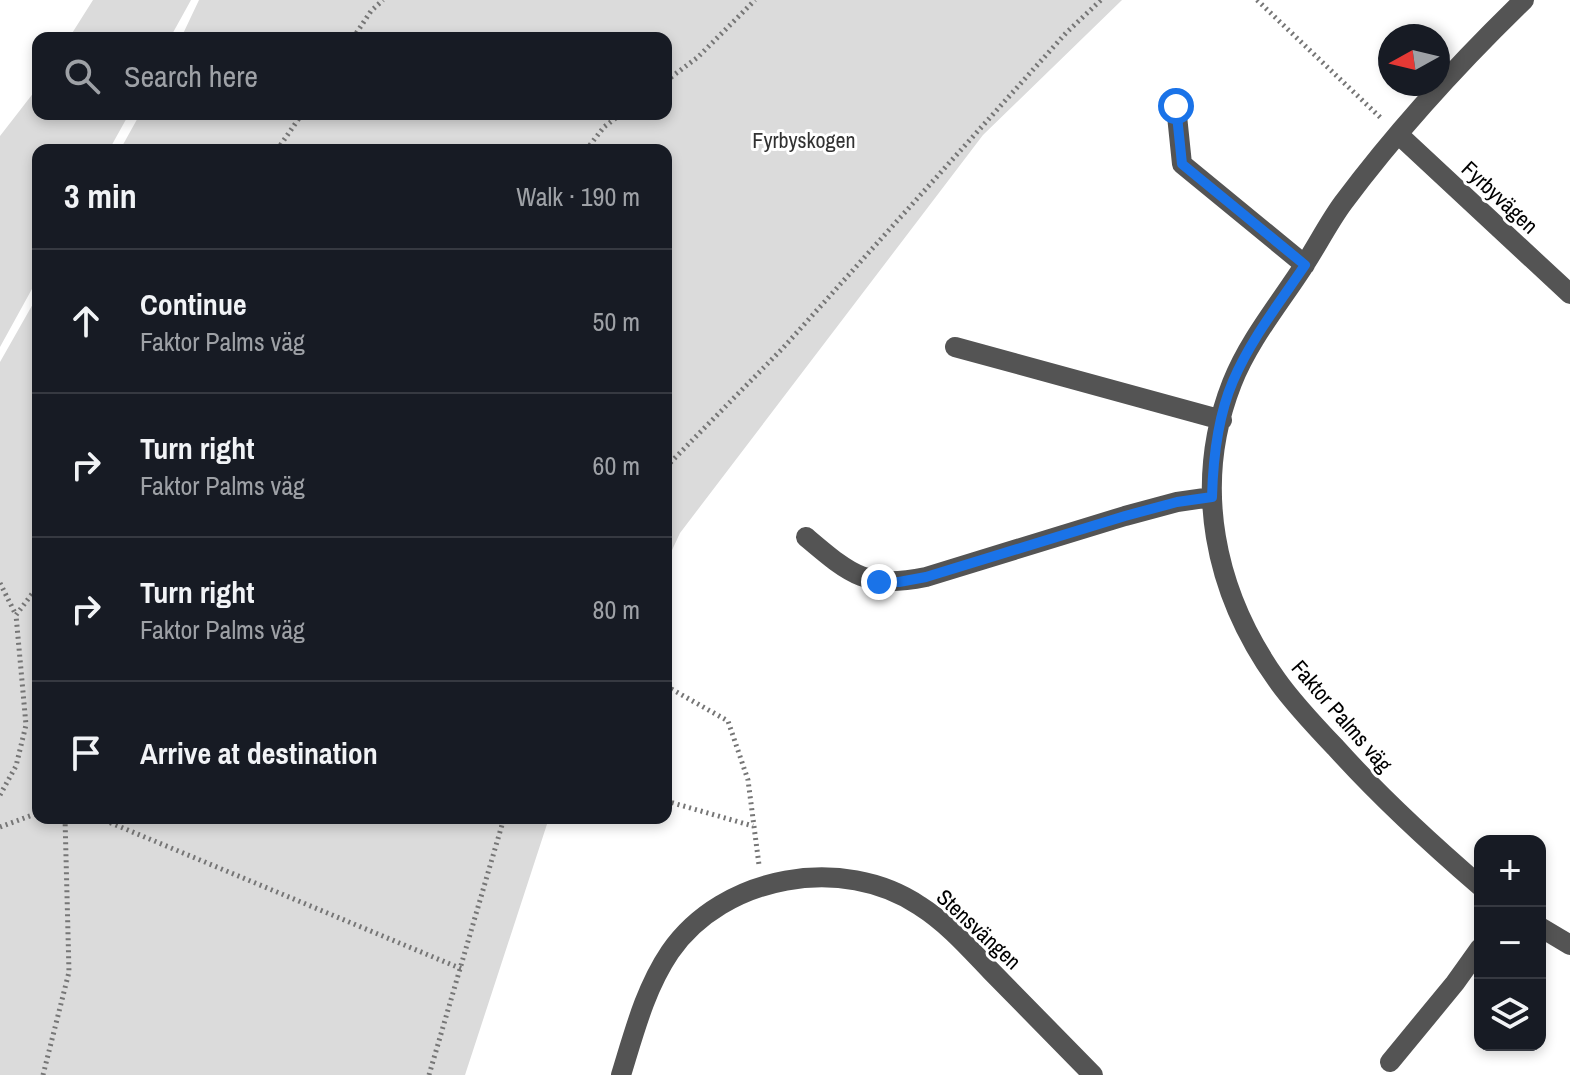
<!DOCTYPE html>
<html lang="en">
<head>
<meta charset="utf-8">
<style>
  :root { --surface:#171b24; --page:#20242c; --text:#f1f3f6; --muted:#9ea1a6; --line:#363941 }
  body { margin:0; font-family:"Archivo Narrow",sans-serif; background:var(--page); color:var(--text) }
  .controls { position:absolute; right:24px; bottom:24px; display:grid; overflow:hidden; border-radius:16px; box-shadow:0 4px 12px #0003 }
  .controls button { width:72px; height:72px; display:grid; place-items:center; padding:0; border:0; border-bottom:2px solid var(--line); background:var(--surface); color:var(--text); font:40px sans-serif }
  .compass { position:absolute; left:1378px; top:24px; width:72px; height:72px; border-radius:50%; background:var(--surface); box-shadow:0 4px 12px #0003; rotate:262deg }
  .stop { position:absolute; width:24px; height:24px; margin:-18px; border:6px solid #1a73e8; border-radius:50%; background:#fff }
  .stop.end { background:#1a73e8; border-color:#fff; box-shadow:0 2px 8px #0008 }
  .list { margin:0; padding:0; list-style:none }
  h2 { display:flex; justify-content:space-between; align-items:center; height:104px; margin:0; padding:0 32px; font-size:34px }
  h2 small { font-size:26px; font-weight:400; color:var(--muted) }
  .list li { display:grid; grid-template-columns:52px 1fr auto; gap:24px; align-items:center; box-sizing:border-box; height:144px; padding:0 32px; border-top:2px solid var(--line) }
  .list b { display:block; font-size:30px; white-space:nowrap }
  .list p { margin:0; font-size:26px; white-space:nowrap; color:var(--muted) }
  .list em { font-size:26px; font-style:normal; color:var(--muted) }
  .icon { flex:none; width:44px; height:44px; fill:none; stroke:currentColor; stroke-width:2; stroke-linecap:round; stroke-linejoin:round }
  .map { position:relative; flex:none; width:1570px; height:1075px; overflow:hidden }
  .search { position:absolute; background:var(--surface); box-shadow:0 4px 12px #0003; left:32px; top:32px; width:640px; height:88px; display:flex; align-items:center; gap:20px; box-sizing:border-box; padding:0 28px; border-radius:16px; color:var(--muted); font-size:30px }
  .panel { position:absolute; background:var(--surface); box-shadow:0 4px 12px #0003; left:32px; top:144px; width:640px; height:680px; border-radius:16px }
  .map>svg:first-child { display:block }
  .green { fill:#dbdbdb }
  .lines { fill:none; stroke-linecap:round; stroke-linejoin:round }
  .path { stroke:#767676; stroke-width:5; stroke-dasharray:2 4; stroke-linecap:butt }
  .minor { stroke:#545454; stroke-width:20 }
  .route { stroke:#1a73e8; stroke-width:10 }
  .labels { text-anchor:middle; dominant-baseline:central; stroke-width:6; stroke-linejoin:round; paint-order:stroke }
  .park-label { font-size:22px; fill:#323232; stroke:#fff }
  .street-label { font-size:22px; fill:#000; stroke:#fff }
</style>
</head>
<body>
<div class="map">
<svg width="1570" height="1075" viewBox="0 0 1570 1075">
  <rect width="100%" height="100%" fill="#fff"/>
  <path class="green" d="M93 0H191L170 38H69Z
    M199 0H1122L983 135 680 533 666 563V150H120L140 114H666V38H181Z
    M38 87V114H129L109 150H38V278L0 347V136Z
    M38 295V818H549L465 1075H0V362Z"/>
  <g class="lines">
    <path class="path" d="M1257 0 1383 120
      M353 38 371 11 383 0
      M666 81 698 57 755 0
      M277 150 302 114
      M586 150 604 127 621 114
      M666 467 783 348 1066 33 1101 0
      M0 583 16 615
      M666 686 728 721 748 780 759 865
      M0 795 16 766 26 725 16 615 38 586
      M666 801 753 826
      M99 818 462 969
      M0 827 38 813
      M43 1075 69 972 65 818
      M429 1075 504 818"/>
    <path class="minor" d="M1176 106 1182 164 1305 265
      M1398 134 1570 294
      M955 347 1222 420
      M806 537C851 575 866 589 926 577L1125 516 1177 502 1212 497
      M1480 886C1429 842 1381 798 1336 748 1316 727 1294 704 1277 680 1214 592 1192 485 1232 383 1249 340 1280 303 1305 264 1318 244 1329 222 1343 203 1396 132 1460 62 1524 0
      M1540 927 1570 945
      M1390 1062 1455 983 1480 948
      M621 1075C634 1033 645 989 670 952 723 875 843 854 920 906 947 923 969 948 991 971 1025 1006 1059 1040 1093 1075"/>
  </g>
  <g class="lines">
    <path class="route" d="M879 582H899L926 577 1125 516 1177 502 1212 497C1213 460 1218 416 1233 381 1251 339 1280 302 1305 265L1182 164 1176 106"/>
  </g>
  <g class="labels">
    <g class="park-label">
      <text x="804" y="140">Fyrbyskogen</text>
    </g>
    <g class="street-label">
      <text transform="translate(1500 197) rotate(43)">Fyrbyvägen</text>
      <text transform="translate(1342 716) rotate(49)">Faktor Palms väg</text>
      <text transform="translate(979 929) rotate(43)">Stensvängen</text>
    </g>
  </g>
</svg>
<div class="controls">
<button>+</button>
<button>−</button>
<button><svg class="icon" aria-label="layers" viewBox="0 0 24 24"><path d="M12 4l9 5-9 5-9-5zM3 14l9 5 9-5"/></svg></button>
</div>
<svg class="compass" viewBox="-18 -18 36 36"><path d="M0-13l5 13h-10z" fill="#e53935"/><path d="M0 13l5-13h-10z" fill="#9ea1a6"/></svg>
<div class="stop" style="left:1176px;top:106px"></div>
<div class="stop end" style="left:879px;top:582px"></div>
<div class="search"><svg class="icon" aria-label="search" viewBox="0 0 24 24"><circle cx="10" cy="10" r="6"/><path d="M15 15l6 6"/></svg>Search here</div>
<section class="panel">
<h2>3 min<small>Walk · 190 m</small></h2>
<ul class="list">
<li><svg class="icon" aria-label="ahead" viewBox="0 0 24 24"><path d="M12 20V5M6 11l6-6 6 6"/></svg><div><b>Continue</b><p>Faktor Palms väg</p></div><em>50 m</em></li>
<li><svg class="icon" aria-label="right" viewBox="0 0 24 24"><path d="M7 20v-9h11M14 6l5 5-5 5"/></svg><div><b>Turn right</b><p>Faktor Palms väg</p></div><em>60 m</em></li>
<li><svg class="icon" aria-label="right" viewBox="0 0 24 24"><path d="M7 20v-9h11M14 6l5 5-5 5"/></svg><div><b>Turn right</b><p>Faktor Palms väg</p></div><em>80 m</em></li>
<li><svg class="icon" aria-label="arrive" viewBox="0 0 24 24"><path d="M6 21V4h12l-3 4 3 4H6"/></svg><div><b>Arrive at destination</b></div></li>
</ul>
</section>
</div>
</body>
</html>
